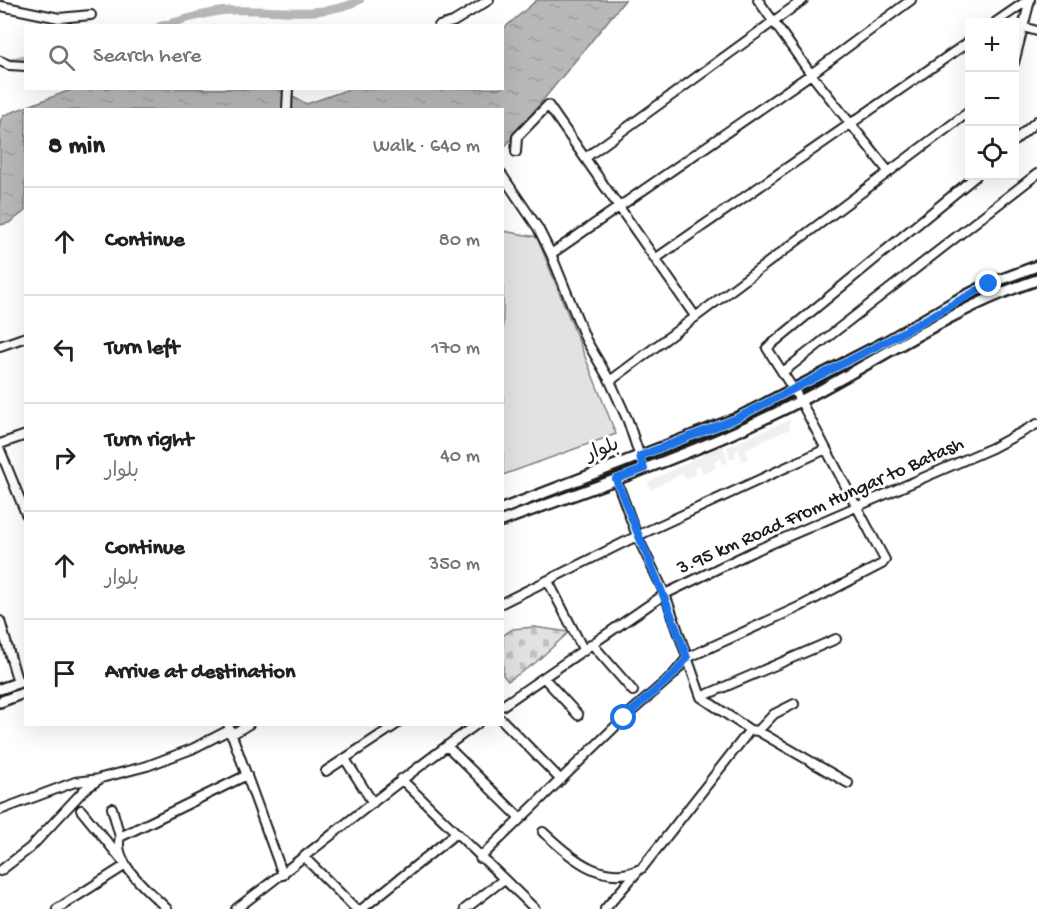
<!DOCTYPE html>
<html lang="en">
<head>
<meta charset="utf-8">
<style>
  :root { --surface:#fff; --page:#f2f2f2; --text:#202124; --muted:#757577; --line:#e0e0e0 }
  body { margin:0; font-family:"Gochi Hand","Playpen Sans Arabic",sans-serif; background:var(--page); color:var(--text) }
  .controls { position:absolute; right:18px; top:18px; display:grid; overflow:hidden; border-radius:0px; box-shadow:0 6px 24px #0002 }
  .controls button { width:54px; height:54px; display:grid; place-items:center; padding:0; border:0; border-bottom:2px solid var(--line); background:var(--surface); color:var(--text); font:30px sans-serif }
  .stop { position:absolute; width:18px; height:18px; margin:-14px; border:4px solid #1a73e8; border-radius:50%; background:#fff }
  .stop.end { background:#1a73e8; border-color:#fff; box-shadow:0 2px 6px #0008 }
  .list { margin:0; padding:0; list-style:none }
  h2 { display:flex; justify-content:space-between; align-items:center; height:78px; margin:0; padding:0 24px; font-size:26px }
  h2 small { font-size:20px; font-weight:400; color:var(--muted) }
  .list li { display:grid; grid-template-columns:39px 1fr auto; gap:18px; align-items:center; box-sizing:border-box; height:108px; padding:0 24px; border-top:2px solid var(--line) }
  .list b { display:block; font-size:22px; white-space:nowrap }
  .list p { margin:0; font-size:20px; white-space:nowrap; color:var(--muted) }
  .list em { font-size:20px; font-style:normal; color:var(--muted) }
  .icon { flex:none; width:33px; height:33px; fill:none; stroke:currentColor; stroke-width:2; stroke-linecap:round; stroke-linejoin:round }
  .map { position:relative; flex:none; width:1037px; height:909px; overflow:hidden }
  .search { position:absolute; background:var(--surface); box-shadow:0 6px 24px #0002; left:24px; top:24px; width:480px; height:66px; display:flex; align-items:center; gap:15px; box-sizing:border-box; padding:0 21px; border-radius:0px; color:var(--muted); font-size:22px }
  .panel { position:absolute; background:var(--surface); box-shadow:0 6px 24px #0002; left:24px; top:108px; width:480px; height:618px; border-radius:0px }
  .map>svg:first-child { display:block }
  .built { fill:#f0f0f0 }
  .cemetery { fill:url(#cemetery-stones); stroke:#7f7f7f; stroke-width:1.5 }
  .park { fill:#e2e2e2; stroke:#7f7f7f; stroke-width:1.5 }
  .water { fill:url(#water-ripples); stroke:#7a7a7a; stroke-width:1.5 }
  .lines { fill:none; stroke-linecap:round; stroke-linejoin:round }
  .canal { stroke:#b8b8b8; stroke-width:8 }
  .minor-casing { stroke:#1c1c1c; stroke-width:12 }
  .major-casing { stroke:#1c1c1c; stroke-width:14 }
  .minor { stroke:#fff; stroke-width:8 }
  .major { stroke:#fff; stroke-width:9 }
  .route { stroke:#1a73e8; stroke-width:8 }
  .labels { text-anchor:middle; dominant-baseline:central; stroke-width:6; stroke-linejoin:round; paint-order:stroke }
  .street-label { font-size:20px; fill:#1c1c1c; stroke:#fff }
</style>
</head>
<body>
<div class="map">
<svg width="1037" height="909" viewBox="0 0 1037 909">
  <defs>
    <pattern id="cemetery-stones" width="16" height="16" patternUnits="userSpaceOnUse" patternTransform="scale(1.5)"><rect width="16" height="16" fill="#e2e2e2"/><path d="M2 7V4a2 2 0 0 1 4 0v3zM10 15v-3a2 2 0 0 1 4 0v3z" fill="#c1c1c1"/></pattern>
    <pattern id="water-ripples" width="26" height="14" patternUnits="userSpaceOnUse" patternTransform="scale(1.5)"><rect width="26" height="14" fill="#b8b8b8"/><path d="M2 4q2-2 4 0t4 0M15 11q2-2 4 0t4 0" fill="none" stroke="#9e9e9e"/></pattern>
  </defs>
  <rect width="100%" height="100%" fill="#fff"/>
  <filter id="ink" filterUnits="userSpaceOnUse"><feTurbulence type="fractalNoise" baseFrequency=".0167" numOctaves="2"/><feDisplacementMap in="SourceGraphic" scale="12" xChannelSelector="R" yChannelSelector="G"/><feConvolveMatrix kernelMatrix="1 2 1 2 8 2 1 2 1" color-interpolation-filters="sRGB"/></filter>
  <g filter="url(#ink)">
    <path class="built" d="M789 420 790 429 745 449 747 459 742 461 739 450 735 452 736 457 730 459 727 447Z
      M723 445 728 462 723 465 721 458 714 461 716 468 703 474 700 465 694 468 696 474 685 479 683 473 650 490 648 482Z"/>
    <path class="cemetery" d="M534 627 569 632 535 663 508 681 503 675V635L513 629Z"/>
    <path class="park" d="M503 231 537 237 616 434 503 475Z"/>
    <path class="water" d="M537 0H625L503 149 502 110H26L25 211 9 223 0 225V121L4 115 76 88 276 89 307 104 349 89 502 88 503 29Z"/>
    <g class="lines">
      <path class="canal" d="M160 26C181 21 203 13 223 11 269 7 317 21 360 0
        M4 64 26 58"/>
      <g class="minor-casing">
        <path id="minor" d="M758 0 811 74 888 171
          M1 6 59 18 91 15
          M996 22 1028 0
          M439 26 453 22 489 0
          M1023 27 1037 31
          M0 61 9 65 26 66
          M1014 63 1030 0
          M287 110 288 88
          M1014 141 1037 121
          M516 152 517 137 548 105 695 316
          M585 158 803 0
          M502 175 538 228 551 254 586 340 610 381 628 421 644 469
          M551 254 811 74 911 0
          M655 259 970 41
          M0 346 26 337
          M783 372 1037 174
          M610 381 970 111
          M0 444 26 435
          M0 450 26 514
          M616 479 637 536 665 594 701 697 750 730 758 731 848 783
          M548 581 584 651
          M502 603 637 536 826 449
          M0 621 18 683
          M592 644 633 691
          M545 679 578 715
          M701 697 836 639
          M502 706 665 594 752 552 992 448 1037 424
          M502 720 561 780
          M228 724 283 875
          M758 731 774 714 794 704
          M231 735 249 724
          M447 746 520 818
          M345 759 373 803
          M326 771 397 724
          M401 779 535 909
          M112 808 120 837
          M0 810 75 782 100 779
          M543 832C570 856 602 888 642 868L750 730
          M305 858 356 909
          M480 858 624 718 673 675 687 658 801 606 882 564 885 560 800 400 767 348 976 176
          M0 871 30 848 84 790 101 778 147 766 192 749 229 730
          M57 909 126 865 81 810
          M167 909C151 892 112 864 120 837L247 775
          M236 909C317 848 394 783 477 724
          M362 909 455 834
          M465 909 503 880
          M605 909 638 871"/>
      </g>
      <g class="major-casing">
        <path id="major" d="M502 509 735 419 887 341 957 300 989 284 1037 266
          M502 521C594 487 686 457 774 414 863 372 943 311 1037 280
          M0 689 26 680
          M0 702 26 692"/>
      </g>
      <use href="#minor" class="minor"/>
      <use href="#major" class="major"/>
    </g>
  </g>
  <g class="lines" filter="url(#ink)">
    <path class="route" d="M624 718 673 675 687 658C666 597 639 539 616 479L644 469 640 456 735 419 887 341 989 284"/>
  </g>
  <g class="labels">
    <g class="street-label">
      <text transform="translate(603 451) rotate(-21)">بلوار</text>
      <text transform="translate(821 507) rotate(-24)">3.95 km Road From Hungar to Batash</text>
    </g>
  </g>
</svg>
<div class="controls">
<button>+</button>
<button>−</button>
<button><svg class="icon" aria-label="locate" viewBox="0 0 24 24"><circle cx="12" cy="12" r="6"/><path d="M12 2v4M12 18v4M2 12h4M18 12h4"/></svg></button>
</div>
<div class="stop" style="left:624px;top:718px"></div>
<div class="stop end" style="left:989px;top:284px"></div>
<div class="search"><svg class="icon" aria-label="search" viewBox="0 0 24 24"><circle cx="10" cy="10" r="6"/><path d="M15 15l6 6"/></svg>Search here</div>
<section class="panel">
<h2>8 min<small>Walk · 640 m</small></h2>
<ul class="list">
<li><svg class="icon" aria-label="ahead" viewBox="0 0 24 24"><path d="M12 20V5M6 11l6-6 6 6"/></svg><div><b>Continue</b></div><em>80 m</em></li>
<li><svg class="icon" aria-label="left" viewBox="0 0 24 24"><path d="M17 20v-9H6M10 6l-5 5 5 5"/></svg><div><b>Turn left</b></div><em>170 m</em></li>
<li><svg class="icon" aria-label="right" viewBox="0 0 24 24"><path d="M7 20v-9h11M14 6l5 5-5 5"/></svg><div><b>Turn right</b><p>بلوار</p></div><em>40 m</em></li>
<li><svg class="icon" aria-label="ahead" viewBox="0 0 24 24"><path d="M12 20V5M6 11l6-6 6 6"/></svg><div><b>Continue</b><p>بلوار</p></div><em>350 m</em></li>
<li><svg class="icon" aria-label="arrive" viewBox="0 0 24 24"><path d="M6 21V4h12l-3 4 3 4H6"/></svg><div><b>Arrive at destination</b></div></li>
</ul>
</section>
</div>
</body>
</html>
